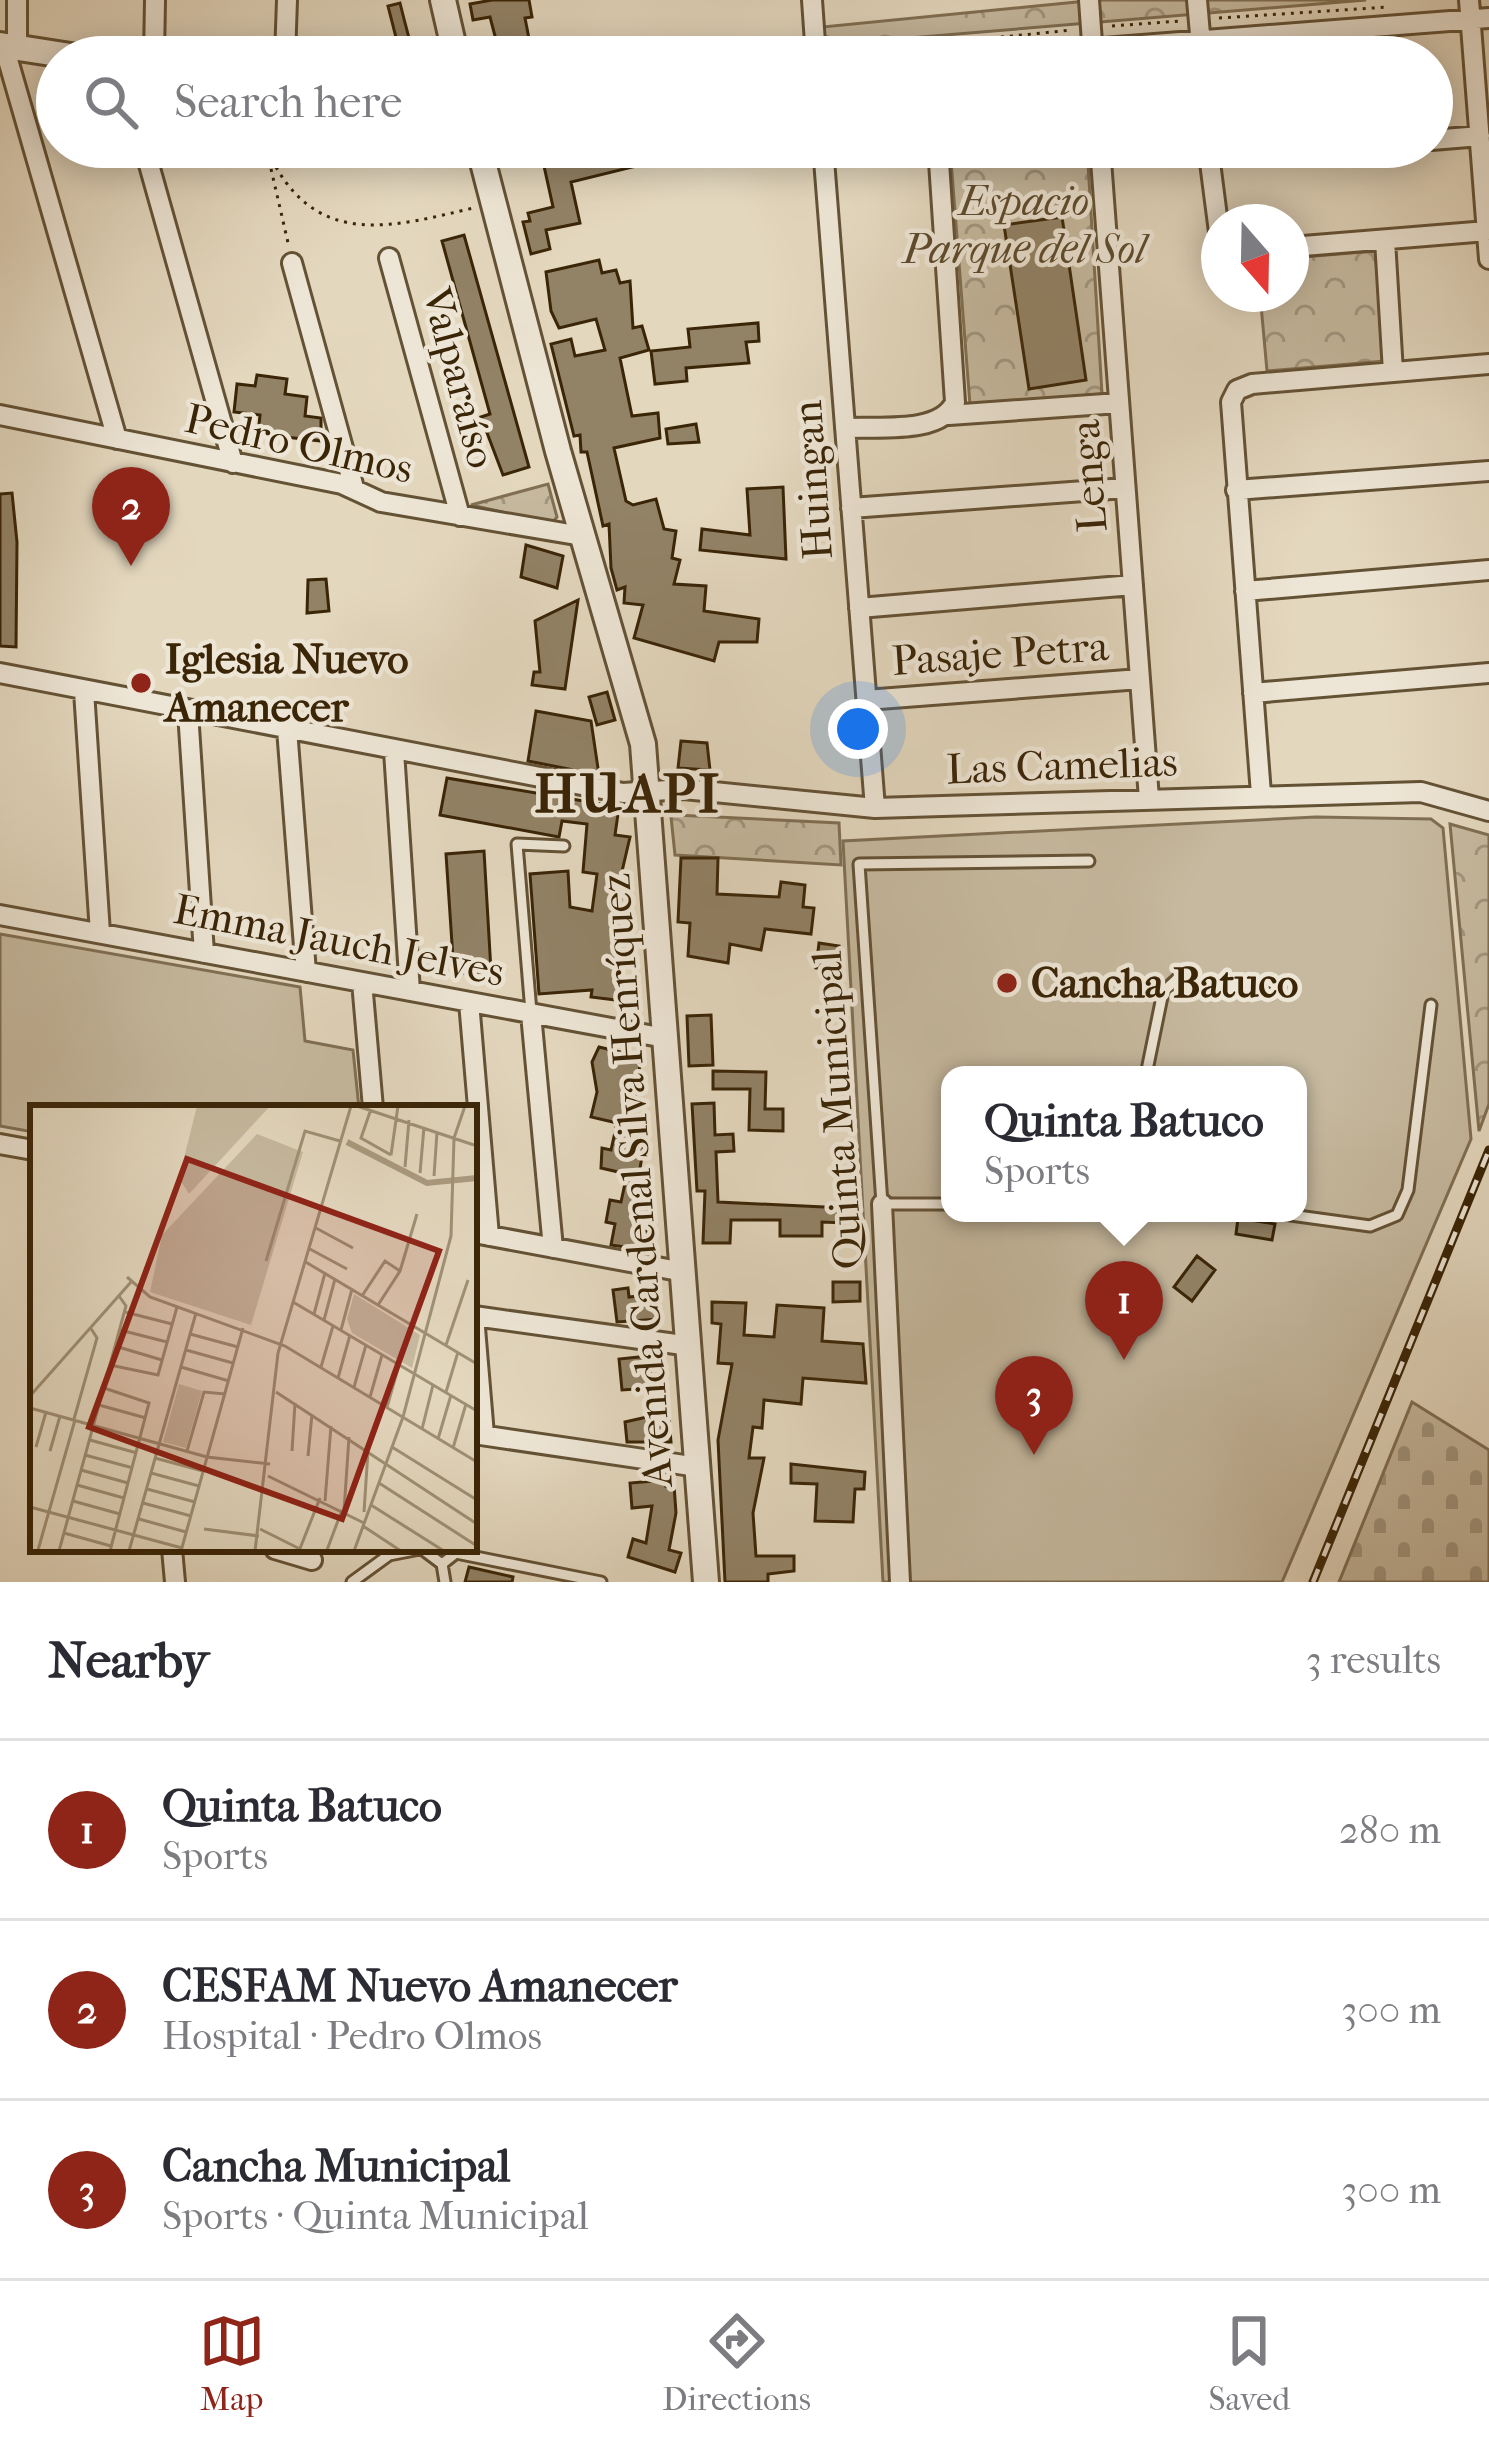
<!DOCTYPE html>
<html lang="en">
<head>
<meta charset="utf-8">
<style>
  :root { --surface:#fff; --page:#f2f2f3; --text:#2b2b33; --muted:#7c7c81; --line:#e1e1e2; --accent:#8f2418 }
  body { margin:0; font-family:"IM FELL French Canon",serif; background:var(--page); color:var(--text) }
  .compass { position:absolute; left:1201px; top:204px; width:108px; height:108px; border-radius:50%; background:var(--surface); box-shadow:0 6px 30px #0003; rotate:160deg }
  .you { position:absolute; left:858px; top:729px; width:42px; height:42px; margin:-30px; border:9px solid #fff; border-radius:50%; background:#1a73e8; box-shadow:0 0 0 18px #1a73e833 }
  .badge { display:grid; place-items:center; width:78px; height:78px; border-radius:50%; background:var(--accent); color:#fff; font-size:39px; font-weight:700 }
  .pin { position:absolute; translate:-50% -99px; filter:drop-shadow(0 3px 6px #0008) }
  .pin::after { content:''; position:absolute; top:63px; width:42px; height:36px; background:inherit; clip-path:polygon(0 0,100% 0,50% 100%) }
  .popup { position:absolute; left:941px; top:1066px; width:366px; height:156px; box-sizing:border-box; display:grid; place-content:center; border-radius:24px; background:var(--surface); filter:drop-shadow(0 3px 9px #0005); font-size:39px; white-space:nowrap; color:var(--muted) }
  .popup b { font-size:45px; color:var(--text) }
  .popup::after { content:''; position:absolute; left:50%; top:100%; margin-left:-24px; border:24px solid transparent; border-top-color:var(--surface) }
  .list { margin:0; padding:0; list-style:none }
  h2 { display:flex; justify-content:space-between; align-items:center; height:156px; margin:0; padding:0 48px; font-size:51px }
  h2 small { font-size:39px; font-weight:400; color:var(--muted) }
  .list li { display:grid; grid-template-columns:78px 1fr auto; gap:36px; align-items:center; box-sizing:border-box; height:180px; padding:0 48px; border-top:3px solid var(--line) }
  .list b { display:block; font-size:45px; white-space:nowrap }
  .list p { margin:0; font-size:39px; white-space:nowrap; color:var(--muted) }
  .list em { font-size:39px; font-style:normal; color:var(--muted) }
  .icon { flex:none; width:66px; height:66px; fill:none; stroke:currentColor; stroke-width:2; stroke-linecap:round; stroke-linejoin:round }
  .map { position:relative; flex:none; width:1489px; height:1582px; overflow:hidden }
  .search { position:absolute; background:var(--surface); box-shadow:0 6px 30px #0003; left:36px; right:36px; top:36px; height:132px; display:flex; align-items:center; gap:30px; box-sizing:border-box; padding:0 42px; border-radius:66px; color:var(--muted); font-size:45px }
  .sheet { height:696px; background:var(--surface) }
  nav { display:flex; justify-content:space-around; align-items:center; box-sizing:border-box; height:168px; border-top:3px solid var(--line); background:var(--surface); font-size:33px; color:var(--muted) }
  nav a { display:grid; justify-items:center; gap:6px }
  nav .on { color:var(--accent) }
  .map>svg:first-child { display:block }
  .green { fill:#c6b99f; stroke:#806f53; stroke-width:3; fill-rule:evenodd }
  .cemetery { fill:url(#cemetery-stones); stroke:#806f53; stroke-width:3 }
  .park { fill:url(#park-crowns); stroke:#806f53; stroke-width:3 }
  .building { fill:#928266; stroke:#3a2507; stroke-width:3 }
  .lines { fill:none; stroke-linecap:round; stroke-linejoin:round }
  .service-casing { stroke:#645235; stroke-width:15 }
  .minor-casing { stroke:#645235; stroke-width:24 }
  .tertiary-casing { stroke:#645235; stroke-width:30 }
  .path { stroke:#3a2507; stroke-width:3; stroke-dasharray:3 6; stroke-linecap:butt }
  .service { stroke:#ede5d5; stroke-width:9 }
  .minor { stroke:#ede5d5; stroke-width:18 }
  .tertiary { stroke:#ede5d5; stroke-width:24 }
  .rail-casing { stroke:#3a2507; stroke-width:9 }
  .rail { stroke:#ede5d5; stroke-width:4.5; stroke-dasharray:14; stroke-linecap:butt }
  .poi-dot { fill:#8f2418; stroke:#ede5d5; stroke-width:4.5 }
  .labels { text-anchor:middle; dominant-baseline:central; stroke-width:9; stroke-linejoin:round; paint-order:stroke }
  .park-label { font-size:42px; font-style:italic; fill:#5d4a2d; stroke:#ede5d5 }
  .street-label { font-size:42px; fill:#3a2507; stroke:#ede5d5 }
  .poi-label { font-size:42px; font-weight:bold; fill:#3a2507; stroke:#ede5d5; text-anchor:start }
  .district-label { font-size:54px; font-weight:bold; letter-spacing:3px; fill:#3a2507; stroke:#ede5d5 }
  .inset-river { fill:none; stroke:#aa9a80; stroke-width:6 }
  .inset-road { fill:none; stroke:#9f9075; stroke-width:3 }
  .view { fill:#8f2418; fill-opacity:0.15; stroke:#8f2418; stroke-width:6 }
  .inset-edge { fill:none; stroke:#3a2507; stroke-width:6 }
</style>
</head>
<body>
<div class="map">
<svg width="1489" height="1582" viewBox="0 0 1489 1582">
  <defs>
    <pattern id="cemetery-stones" width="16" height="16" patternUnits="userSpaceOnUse" patternTransform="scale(3)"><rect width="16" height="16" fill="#c6b99f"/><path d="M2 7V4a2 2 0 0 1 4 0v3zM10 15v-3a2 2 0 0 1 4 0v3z" fill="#a29680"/></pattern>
    <pattern id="park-crowns" width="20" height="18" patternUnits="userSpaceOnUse" patternTransform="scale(3)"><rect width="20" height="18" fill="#c6b99f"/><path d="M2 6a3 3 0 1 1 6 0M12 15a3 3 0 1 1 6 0" fill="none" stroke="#a29680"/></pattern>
  </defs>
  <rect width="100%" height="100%" fill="#e3d7be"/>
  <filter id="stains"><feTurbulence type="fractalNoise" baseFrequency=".00167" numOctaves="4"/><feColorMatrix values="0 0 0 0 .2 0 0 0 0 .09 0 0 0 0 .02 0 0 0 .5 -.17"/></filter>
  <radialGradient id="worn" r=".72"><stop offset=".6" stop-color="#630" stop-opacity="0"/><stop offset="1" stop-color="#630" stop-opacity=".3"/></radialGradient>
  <path class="green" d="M1316 817 1431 819 1443 828 1471 1139 1282 1582H883L843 841ZM950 1075H1298V1213H950Z
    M0 934 300 987 305 1041 353 1050 359 1108H33V1132L0 1126Z"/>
  <path class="cemetery" d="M1412 1402 1489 1450V1582H1339Z"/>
  <path class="park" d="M1097 0H1366L824 45 822 27Z
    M277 147H458L459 152 381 166Z
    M950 147H1087L1102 394 970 405Z
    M1375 251 1385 361 1267 371 1260 294H1291V258Z
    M548 484 557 517 552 523 471 505Z
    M675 815 839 823 841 865 675 855 671 817Z
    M1450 824 1489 835V1104L1479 1131Z"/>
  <path class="building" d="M492 0H529L532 17 525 18 531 49 500 55 490 17 473 20 470 4Z
    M400 3 404 19 414 57H401L388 6Z
    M622 147H693V152L571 182 580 223 546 230 550 249 531 254 523 222 530 221 528 213 553 207 544 166Z
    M1062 217 1086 380 1029 389 1004 225Z
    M464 235 529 467 503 475 481 417 490 414 442 241Z
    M599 260 602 273 616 270 620 283 630 281 633 328 642 326 649 350 620 358 632 416 658 413 660 438 614 448 626 501 633 505 656 499 664 529 676 531 672 558 680 560 674 584 706 586 704 611 759 619 757 642H719L714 661 634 638 643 605 624 603 625 587 617 590 611 568 609 524 603 526 587 452H581L580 435 574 436 551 344 571 339 575 356 605 350 596 319 559 328 551 311 546 272Z
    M758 323 759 341 746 342 749 363 686 368 687 381 655 384 651 351 690 347 688 329Z
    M257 375 287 379 285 394 307 397 305 416 321 418V441L258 434 260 415 234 412 237 384 255 386Z
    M696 424 699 442 668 444 666 429Z
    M783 487 786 559 700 550 702 529 750 535 747 489Z
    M12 493 17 542 16 647 0 646V494Z
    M526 545 563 556 557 588 521 577Z
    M326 579 329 611 307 613 308 580Z
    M578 600 565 689 532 685 534 672H540L535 621Z
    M607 692 615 720 597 725 589 697Z
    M536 711 591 721 599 775 528 761Z
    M681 741 707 743 710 770 678 768Z
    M447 778 619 807 615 835 630 837 616 897 621 898 616 960H622L616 1000 591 997 592 990 539 994 530 874 568 871 570 907 592 911 597 874 583 872 587 824 562 821 559 837 440 815Z
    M484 851 491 971 454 974 446 854Z
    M681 858H718L717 894 779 897 781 882 805 885 803 907 814 908 811 934 765 929 761 950 730 944 728 963 688 956 690 923 678 922Z
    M819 943 839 946 836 970 816 968Z
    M711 1015 713 1065 689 1066 687 1016Z
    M599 1047 641 1057 631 1130 646 1133 638 1180 641 1205 648 1206 643 1230 652 1232V1251L611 1245 615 1224 606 1222 610 1200 621 1202 627 1174 601 1168 602 1148 611 1150 617 1123 591 1117 597 1092 592 1062Z
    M713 1071 766 1072 765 1109H783V1131L749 1130 750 1089H713Z
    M714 1103 715 1135 733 1134 734 1151 716 1152 718 1202 844 1208V1223L822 1222V1236H780V1220H731L730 1243H703L705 1191H697L692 1104Z
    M1238 1218 1275 1224 1272 1240 1236 1234Z
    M1197 1256 1215 1270 1192 1301 1174 1287Z
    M833 1282H860V1301L833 1302Z
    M628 1288 629 1297 658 1294 660 1319 617 1322 613 1290Z
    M712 1302 746 1303 744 1335 774 1337 777 1305 824 1308 822 1341 863 1344 866 1383 803 1378 801 1404 764 1400 762 1428 753 1427 749 1458H764L753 1513 756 1556H794V1571L768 1574V1582H725L718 1440 732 1364 718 1363 721 1324 712 1323Z
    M649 1356 651 1388 622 1390 619 1359Z
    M660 1414 661 1421 669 1420 671 1442H627L625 1422Z
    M791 1464 865 1472 864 1489H855L853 1522 815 1521 817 1484 791 1483Z
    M666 1480V1486L674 1485 676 1513 669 1550 681 1553 675 1572 628 1557 633 1539 646 1543 652 1506 632 1508 630 1483Z
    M469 1567 513 1577 512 1582H465Z"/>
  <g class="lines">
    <g class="service-casing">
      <path id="service" d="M531 1012 517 844 564 846
        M1146 1075 1163 992 1178 978 1271 994
        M950 1204H882L859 864 1089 861
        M1276 1213 1370 1226 1397 1215 1408 1190 1431 1005
        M422 1549 442 1564 445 1582
        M442 1564 456 1553 601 1582
        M352 1582 389 1555 420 1549"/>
    </g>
    <g class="minor-casing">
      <path id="minor" d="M812 0 816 57
        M1089 0 1093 57
        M1197 0 1202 57
        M1469 0 1489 259
        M4 46 117 439
        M17 48V0
        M154 57 155 0
        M285 57 287 0
        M986 57 1489 18
        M1432 140 1480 136
        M144 147 233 463
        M265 147 266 150
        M823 147 875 808
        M1100 147 1149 799
        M1208 147 1219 232
        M1209 156 1334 147
        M1385 240 1393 372
        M1291 247 1487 231
        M389 258 460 516
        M292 263 354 488
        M0 415 342 484 381 502 582 536
        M949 415 1119 403
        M845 428C877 426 941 435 955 402L938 147
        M1236 490 1489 471
        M851 508 1125 488
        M1245 591 1489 570
        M859 608 1133 585
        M0 673 623 793 684 789 875 808 1421 792 1489 811
        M84 691 100 933
        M1253 693 1489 673
        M866 700 1140 679
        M188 712 204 953
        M287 729 306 972
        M394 751 410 991
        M1261 794 1231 402 1237 390 1252 384 1489 364
        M0 915 665 1038
        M362 982 373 1108
        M469 1002 489 1236
        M531 1014 553 1248
        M0 1144 33 1150
        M882 1204 900 1582
        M474 1233 684 1272
        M474 1316 690 1346
        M474 1316 484 1435
        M474 1434 698 1467
        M172 1549 175 1582
        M275 1549 312 1560"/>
    </g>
    <g class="tertiary-casing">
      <path id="tertiary" d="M443 0 456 57
        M0 45 77 57
        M479 147 558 451 643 744 706 1582"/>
    </g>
    <path class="path" d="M1219 18 1389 7
      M1112 26 1180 21
      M992 38 1072 30
      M831 54 983 39
      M276 167C322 248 397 226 473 208
      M271 169 289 247"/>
    <use href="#service" class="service"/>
    <use href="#minor" class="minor"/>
    <use href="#tertiary" class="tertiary"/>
    <g class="rail-casing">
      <path id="rail" d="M1313 1582 1489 1150"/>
    </g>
    <use href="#rail" class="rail"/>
  </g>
  <g class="poi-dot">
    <circle cx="141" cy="683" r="12"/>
    <circle cx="1007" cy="983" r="12"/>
  </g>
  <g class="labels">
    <g class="park-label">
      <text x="1024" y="201">Espacio<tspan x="1024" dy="48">Parque del Sol</tspan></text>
    </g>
    <g class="street-label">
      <text transform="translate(459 378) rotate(75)">Valparaíso</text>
      <text transform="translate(299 444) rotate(13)">Pedro Olmos</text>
      <text transform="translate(1089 476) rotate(-94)">Lenga</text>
      <text transform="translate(813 480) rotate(-94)">Huingan</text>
      <text transform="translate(1000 654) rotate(-4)">Pasaje Petra</text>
      <text transform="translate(1062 766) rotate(-2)">Las Camelias</text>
      <text transform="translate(339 941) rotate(11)">Emma Jauch Jelves</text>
      <text transform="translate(838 1110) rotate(-94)">Quinta Municipal</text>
      <text transform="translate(637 1180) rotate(-94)">Avenida Cardenal Silva Henríquez</text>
    </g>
    <g class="poi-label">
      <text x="165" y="659">Iglesia Nuevo<tspan x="165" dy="48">Amanecer</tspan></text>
      <text x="1031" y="983">Cancha Batuco</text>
    </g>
    <g class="district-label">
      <text x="628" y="794">HUAPI</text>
    </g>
  </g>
  <g transform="translate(30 1105)">
    <rect width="447" height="447" fill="#e3d7be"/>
    <path d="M227 29 273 47 221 220 120 187 132 130ZM324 189 390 230 382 263 322 228 317 214Z" fill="#c6b99f"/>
    <path d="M167 1H240L159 89 149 73Z" fill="#c6b99f"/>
    <path d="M149 279 172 286 156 343 133 337Z" fill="#c6b99f"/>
    <path class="inset-river" d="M317 37 397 78 447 73"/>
    <path class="inset-road" d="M327 1 444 40M341 4 331 33 361 50M361 50 368 1M375 62 379 15M390 68 394 22M404 71 407 27M284 122 323 143M278 143 317 164M236 156 275 26 310 36M274 156 447 259M97 172 120 192 255 241 447 357M332 191 355 156 370 166M263 197 447 306M348 200 370 166 387 109M95 207 142 219M284 209 295 168M294 215 305 174M90 225 137 237M311 225 322 184M160 229 208 242M416 240 438 175M85 241 132 255M156 245 203 258M80 260 128 270 147 202M151 262 199 276M291 262 303 221M308 273 320 230M324 282 336 240M74 283 119 298 80 446M246 287 447 419M416 287 428 247M0 291 101 177M340 292 352 250M69 300 116 313M357 302 369 260M0 303 177 352 240 359M44 314 67 233 60 222M392 324 403 280M408 334 421 290M60 335 107 348M6 342 16 307M362 342 447 395M423 343 436 299M20 346 30 311M157 346 174 287 195 289M262 346 265 298M55 350 103 363M278 351 282 309M125 353 173 366M51 365 98 378M121 368 169 381M238 371 334 418M349 378 447 441M47 380 94 393M117 384 165 397M43 396 90 409M295 396 301 321M113 398 161 411M341 400 414 446M0 402 152 443M314 406 319 332M334 407 338 346M109 414 156 427M333 421 371 446M174 424 229 431M230 424 274 446M34 428 81 441M8 445 45 315M297 445 312 405M29 446 96 201 89 191M99 446 166 208M151 446 213 223M225 446 248 248 321 1M269 446 290 393M324 446 373 312 421 131 424 33 435 1"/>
    <path class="view" d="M157 54 409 146 312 414 59 322Z"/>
    <rect width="447" height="447" class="inset-edge"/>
  </g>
  <rect width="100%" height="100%" filter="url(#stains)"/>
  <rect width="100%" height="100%" fill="url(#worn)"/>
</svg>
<svg class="compass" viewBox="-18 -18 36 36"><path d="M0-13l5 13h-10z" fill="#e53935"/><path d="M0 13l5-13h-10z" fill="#7c7c81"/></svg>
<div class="you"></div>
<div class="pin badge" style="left:1124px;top:1360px">1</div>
<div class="popup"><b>Quinta Batuco</b>Sports</div>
<div class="pin badge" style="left:131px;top:566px">2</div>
<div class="pin badge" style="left:1034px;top:1455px">3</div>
<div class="search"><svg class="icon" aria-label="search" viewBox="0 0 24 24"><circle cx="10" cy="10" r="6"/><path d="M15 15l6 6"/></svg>Search here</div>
</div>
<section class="sheet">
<h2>Nearby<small>3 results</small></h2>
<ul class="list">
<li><span class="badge">1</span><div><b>Quinta Batuco</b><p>Sports</p></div><em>280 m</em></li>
<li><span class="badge">2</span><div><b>CESFAM Nuevo Amanecer</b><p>Hospital · Pedro Olmos</p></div><em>300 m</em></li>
<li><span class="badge">3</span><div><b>Cancha Municipal</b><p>Sports · Quinta Municipal</p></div><em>300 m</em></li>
</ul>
</section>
<nav>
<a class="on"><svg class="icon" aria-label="map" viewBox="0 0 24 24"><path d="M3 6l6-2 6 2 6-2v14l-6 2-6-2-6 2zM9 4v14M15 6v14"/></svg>Map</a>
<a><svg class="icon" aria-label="directions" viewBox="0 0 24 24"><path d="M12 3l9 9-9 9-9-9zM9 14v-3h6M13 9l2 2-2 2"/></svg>Directions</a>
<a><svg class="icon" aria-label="saved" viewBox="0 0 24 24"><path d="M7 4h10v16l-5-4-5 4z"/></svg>Saved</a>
</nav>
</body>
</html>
